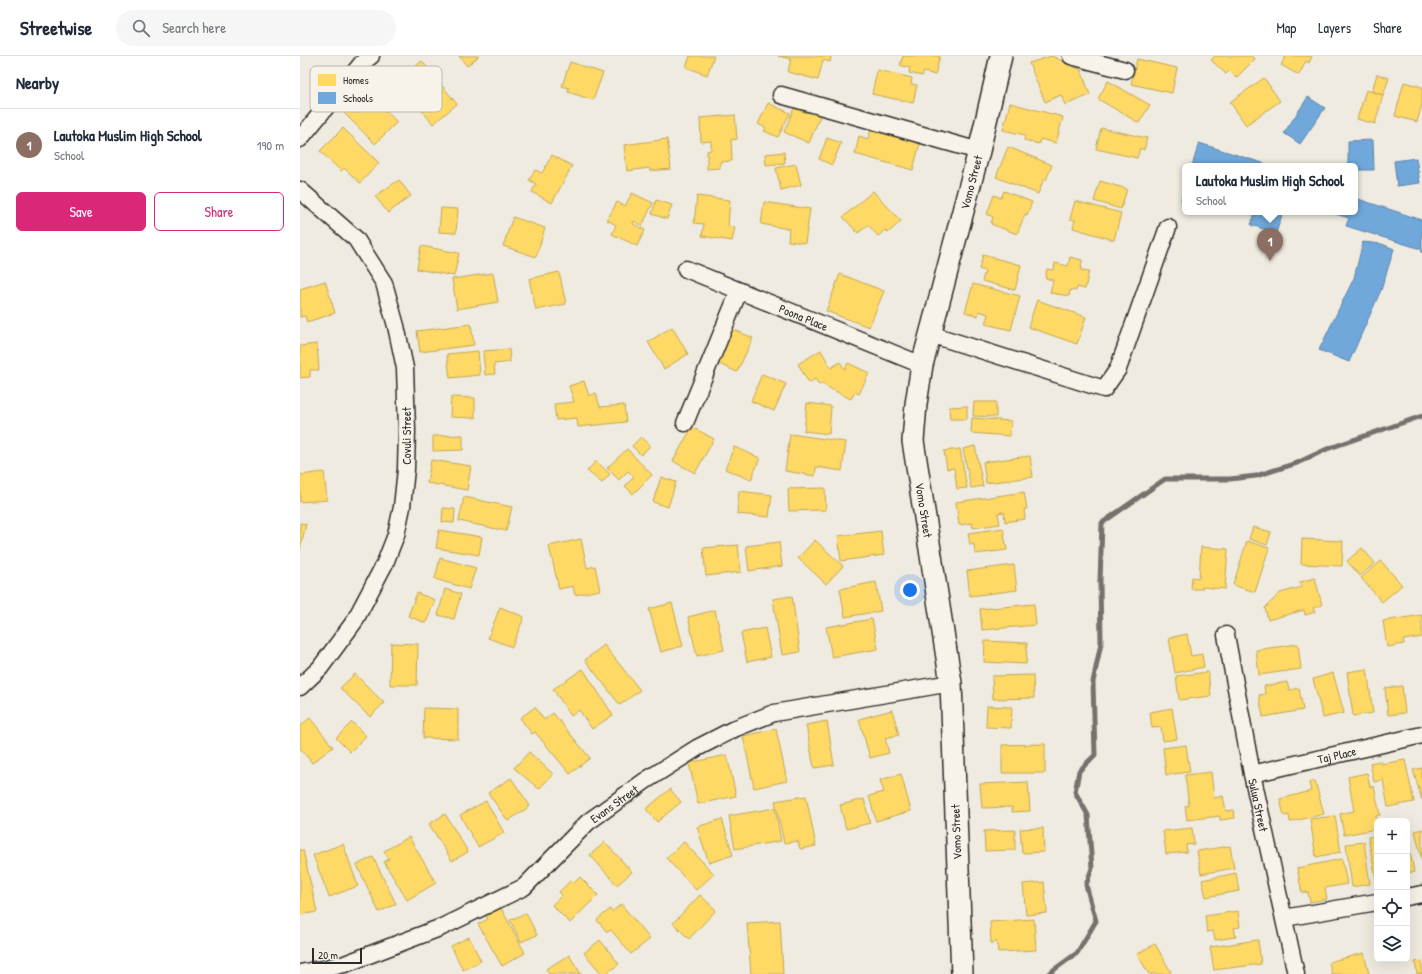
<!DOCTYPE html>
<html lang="en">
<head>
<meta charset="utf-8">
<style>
  :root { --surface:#fff; --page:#f6f6f7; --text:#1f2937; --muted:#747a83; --line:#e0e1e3; --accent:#db2777 }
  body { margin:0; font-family:"Patrick Hand",sans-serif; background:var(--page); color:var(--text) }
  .controls { position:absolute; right:12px; bottom:12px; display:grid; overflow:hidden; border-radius:6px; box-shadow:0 4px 16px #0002 }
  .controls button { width:36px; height:36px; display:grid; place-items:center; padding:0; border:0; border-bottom:1px solid var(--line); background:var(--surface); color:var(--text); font:20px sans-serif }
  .scale { position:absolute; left:12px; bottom:10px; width:50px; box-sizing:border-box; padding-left:4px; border:2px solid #2b2b2b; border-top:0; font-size:11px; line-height:14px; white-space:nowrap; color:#2b2b2b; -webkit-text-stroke:3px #f7f3e8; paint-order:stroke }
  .you { position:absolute; left:610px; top:534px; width:14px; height:14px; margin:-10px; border:3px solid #fff; border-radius:50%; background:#1a73e8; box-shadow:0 0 0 6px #1a73e833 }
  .badge { display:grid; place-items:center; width:26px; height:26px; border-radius:50%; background:var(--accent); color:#fff; font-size:13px; font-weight:700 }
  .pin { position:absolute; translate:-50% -33px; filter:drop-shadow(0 1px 2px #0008) }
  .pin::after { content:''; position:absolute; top:21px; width:14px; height:12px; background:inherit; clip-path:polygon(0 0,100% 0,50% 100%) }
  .popup { position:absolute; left:882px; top:107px; width:176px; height:52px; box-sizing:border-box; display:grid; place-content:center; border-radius:6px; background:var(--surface); filter:drop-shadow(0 1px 3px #0005); font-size:13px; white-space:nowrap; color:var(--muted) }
  .popup b { font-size:15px; color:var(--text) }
  .popup::after { content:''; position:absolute; left:50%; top:100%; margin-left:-8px; border:8px solid transparent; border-top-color:var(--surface) }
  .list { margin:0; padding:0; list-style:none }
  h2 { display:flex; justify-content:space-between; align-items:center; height:52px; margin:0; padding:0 16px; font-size:17px }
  h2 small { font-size:13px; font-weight:400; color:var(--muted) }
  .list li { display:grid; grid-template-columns:26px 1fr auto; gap:12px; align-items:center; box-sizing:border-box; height:72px; padding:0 16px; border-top:1px solid var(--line) }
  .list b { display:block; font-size:15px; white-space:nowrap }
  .list p { margin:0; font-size:13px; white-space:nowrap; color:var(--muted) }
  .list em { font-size:13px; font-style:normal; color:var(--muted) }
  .actions { display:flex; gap:8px; padding:12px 16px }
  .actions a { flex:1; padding:9px 0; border:1px solid var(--accent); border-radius:6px; text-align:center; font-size:14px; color:var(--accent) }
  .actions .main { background:var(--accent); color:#fff }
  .icon { flex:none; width:22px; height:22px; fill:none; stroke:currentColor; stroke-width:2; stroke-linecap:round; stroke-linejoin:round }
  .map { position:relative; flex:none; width:1122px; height:918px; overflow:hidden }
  header { display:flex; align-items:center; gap:24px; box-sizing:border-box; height:56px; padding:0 20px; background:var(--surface); border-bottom:1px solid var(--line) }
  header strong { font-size:19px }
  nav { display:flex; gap:22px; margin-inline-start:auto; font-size:14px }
  .search { width:280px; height:36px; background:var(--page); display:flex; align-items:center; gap:10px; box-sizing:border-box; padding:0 14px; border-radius:22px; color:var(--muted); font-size:15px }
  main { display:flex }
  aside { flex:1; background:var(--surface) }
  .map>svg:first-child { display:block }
  .homes { fill:#ffd966; stroke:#bfa554 }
  .schools { fill:#6fa8dc; stroke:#5b82a7 }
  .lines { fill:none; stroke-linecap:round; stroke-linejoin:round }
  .stream { stroke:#74726e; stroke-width:5 }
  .minor-casing { stroke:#2b2b2b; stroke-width:19 }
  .major-casing { stroke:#2b2b2b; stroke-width:24 }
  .minor { stroke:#f7f3e8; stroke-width:16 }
  .major { stroke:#f7f3e8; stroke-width:21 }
  .labels { text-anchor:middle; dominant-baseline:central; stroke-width:4; stroke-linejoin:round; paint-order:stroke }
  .street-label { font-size:12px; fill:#2b2b2b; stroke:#f7f3e8 }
  .key { fill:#f7f3e8; stroke:#bab7af; stroke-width:1 }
  .key-label { font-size:11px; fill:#2b2b2b }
</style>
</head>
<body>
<header>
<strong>Streetwise</strong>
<div class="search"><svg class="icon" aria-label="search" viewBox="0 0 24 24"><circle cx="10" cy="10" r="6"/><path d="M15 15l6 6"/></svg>Search here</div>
<nav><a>Map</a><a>Layers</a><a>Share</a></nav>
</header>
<main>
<aside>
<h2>Nearby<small></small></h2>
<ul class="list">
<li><span class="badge" style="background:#8d6e63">1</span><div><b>Lautoka Muslim High School</b><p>School</p></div><em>190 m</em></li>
</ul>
<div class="actions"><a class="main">Save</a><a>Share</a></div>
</aside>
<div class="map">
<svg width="1122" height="918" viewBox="0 0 1122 918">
  <rect width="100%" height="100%" fill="#efebe0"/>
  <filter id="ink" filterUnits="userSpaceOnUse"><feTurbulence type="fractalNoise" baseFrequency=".025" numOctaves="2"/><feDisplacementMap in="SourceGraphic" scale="8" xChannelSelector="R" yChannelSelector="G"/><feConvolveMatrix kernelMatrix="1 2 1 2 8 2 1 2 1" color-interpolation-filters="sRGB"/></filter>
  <g filter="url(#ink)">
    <path class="homes" d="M159 0H179L167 10Z
      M390 0H414L407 19 386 11Z
      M478 0H531L530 6 523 4 518 24 488 16 491 3Z
      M603 0H640L635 19 624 16 622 20 609 17 610 12 600 9Z
      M752 0 781 14 790 39 765 49 761 39 745 46 729 7Z
      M915 0H951L955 3 936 22 929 15 926 18 911 4Z
      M986 0H1012L1009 7 1006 5 999 19 981 9Z
      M837 3 877 12 872 37 831 28Z
      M122 5 157 48 133 68 98 25Z
      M270 6 303 17 293 44 268 36 269 32 262 30Z
      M577 14 612 22 611 28 617 29 613 47 572 38Z
      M1077 18 1089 22 1083 39 1072 35Z
      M964 22 980 45 946 69 930 46Z
      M808 25 850 49 839 67 798 43Z
      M1104 26 1122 31V48L1117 66 1095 60Z
      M1066 34 1083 39 1075 68 1057 63Z
      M66 36 97 66 75 88 44 57Z
      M468 47 490 57 478 81 464 75 466 72 458 68Z
      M710 47 763 61 756 87 740 83 739 88 724 84 725 79 703 74Z
      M494 52 507 57 509 53 521 58 509 87 484 76Z
      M435 59 437 83 431 84 432 105 420 106V112L407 113V95L411 94V85L401 86 400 62Z
      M43 72 79 107 60 127 44 112 41 115 20 95Z
      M801 72 847 82 844 94 840 92 837 102 796 93Z
      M571 74 620 87 613 114 555 98 559 80 568 83Z
      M527 82 541 87 532 109 519 103Z
      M367 83 371 113 350 115 349 112 327 115 324 89Z
      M708 91 752 109 746 124 744 123 738 138 696 121Z
      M484 96 485 107 466 109 465 98Z
      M252 99 272 110 252 147 232 136 236 128 229 124 235 114 242 117Z
      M496 108 501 129 481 134 476 112Z
      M99 124 111 140 88 157 75 140Z
      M800 125 827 133 821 153 794 145Z
      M573 135 601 165 588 177 585 174 578 180 568 169 558 177 543 161Z
      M704 135 732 146 727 159 725 158 717 178 691 168 693 161 687 158 694 139 701 142Z
      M332 137 353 147 342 170 334 165 333 168 345 174 337 190 312 178 316 169 307 164 317 146 325 150Z
      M397 140 430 144 428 170 435 171 432 185 402 180 404 168 394 167Z
      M356 144 372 149 367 163 352 158Z
      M775 145 821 157 814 184 773 172 775 164 770 163Z
      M464 146 510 153 505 187 488 185 489 173 461 168Z
      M141 152 158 153 156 177 139 176Z
      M213 161 245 172 236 201 203 190Z
      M121 190 159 197 154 220 117 213Z
      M683 199 721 209 715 234 682 225 685 215 679 213Z
      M770 201 782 204 781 214 789 215 785 233 777 231 776 235 770 234 769 240 750 237 753 224 745 222 747 213 754 214 755 207 768 210Z
      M259 216 266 248 236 254 229 223Z
      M193 217 198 246 157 253 152 223Z
      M540 218 584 235 569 271 526 255Z
      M25 225 35 257 7 266 5 260 0 261V233Z
      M673 228 720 240 711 274 685 268 688 258 679 255 678 260 665 256Z
      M737 244 786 261 777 288 728 271Z
      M171 268 174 289 120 296 117 275Z
      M372 271 388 298 364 313 348 286Z
      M428 271 453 282 437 316 412 305Z
      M17 288 19 314H10V321L0 322V290Z
      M209 293 210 306 194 308 195 318 185 319 183 295Z
      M521 294 531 312 540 306 545 313 548 307 569 317 559 338 555 336 551 343 525 330 523 327 519 329 515 323 509 327 498 308Z
      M178 295 180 319 150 322 147 298Z
      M462 318 486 328 474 355 451 345Z
      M284 325 289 340 296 337 300 351 324 349 326 366 278 371 277 362 256 364 254 348 274 346 269 330Z
      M151 341 175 342V362L150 361Z
      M674 346H696V361L673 360Z
      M507 347 531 350 529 378 504 375Z
      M667 350V363H650L649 351Z
      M672 362 711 365 710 380 671 377Z
      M392 371 414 383 395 417 373 405Z
      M490 378 546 386 542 415 516 411 515 420 485 415Z
      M163 379V394L133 395V380Z
      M341 381 350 390 341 399 332 390Z
      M675 390 683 430 671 432 663 393Z
      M434 391 460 402 451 424 425 413Z
      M327 393 352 419 333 438 325 430 334 421 328 415 319 424 307 412Z
      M660 393 667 432 657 433 654 412 647 413 644 395Z
      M730 400 733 421 686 427 683 406Z
      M131 404 171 410 167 434 127 427Z
      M296 405 310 418 302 427 287 415Z
      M24 416 27 444 0 446V419Z
      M361 421 376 426 368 451 353 446Z
      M525 432 526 454 489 455 488 433Z
      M439 435 472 439 469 461 437 458Z
      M724 436 727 453H724L725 463 705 466 704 456 698 457 700 468 673 472 672 467 659 469 656 446Z
      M164 441 212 451 206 475 159 465Z
      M143 452 155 453 154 467 142 466Z
      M0 467 6 468 0 494Z
      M953 471 971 476 967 489 949 483Z
      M703 472 707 494 675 498 674 488 670 489 668 477Z
      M139 474 182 481 179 499 136 492Z
      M581 475 584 499 541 505 538 480Z
      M281 483 287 512 295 510 300 534 275 539 273 530 259 533 249 490Z
      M1002 483 1043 485 1042 510 1001 508Z
      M515 484 543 510 526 528 498 502Z
      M947 485 969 492 955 536 933 529Z
      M479 486 482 510 449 515 446 490Z
      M438 489 441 516 406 520 403 492Z
      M901 491 928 493 925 533 902 531V533H891L892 521 899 522Z
      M1062 492 1075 507 1060 520 1047 505Z
      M140 502 176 512 169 533 135 523Z
      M1081 505 1102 529 1082 546 1061 522Z
      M714 509 717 534 670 540 667 515Z
      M1015 522 1022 549 1013 552 1015 556 1005 559 1004 554 968 564 965 552 980 537 1002 531 1000 526Z
      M576 526 581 555 545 561 540 533Z
      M145 533 161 538 154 563 138 559Z
      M117 537 135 544 126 567 108 560Z
      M492 540 500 596 482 599 473 543Z
      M372 547 383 590 361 596 349 553Z
      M734 548 736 569 682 574 680 553Z
      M200 551 224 561 212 591 188 582Z
      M415 554 424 594 397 600 388 561Z
      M1122 559V581L1103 584 1104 588 1087 591 1083 565Z
      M572 563 578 593 532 601 526 571Z
      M465 572 471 601 447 606 441 577Z
      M887 578 891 600 902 598 904 611 875 617 869 582Z
      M685 585 727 587 726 608 684 606Z
      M91 587 118 588 117 629H90Z
      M998 588 1001 613 959 619 956 594Z
      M304 589 340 634 320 649 285 604Z
      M283 613 313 659 292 673 279 654 271 660 253 633Z
      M1067 613 1073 657 1053 660 1047 616Z
      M908 616 911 640 879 644 876 620Z
      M1033 617 1044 657 1023 662 1013 623Z
      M55 618 84 647 70 661 40 632Z
      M733 619 734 642 693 643 692 620Z
      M987 626 989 634 999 632 1003 654 963 661 959 639 965 638 964 630Z
      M1102 630 1105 657 1088 659 1085 632Z
      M687 650 712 651 711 672 686 671Z
      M235 651 244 664 253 657 290 702 270 718 235 676 232 678 220 662Z
      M124 652 158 653V683L123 682Z
      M872 652 877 683 863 685 861 671 852 672 850 656Z
      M592 654 599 679 585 682 589 697 570 702 559 663Z
      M10 662 33 691 12 707 0 692V670Z
      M527 665 534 709 514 712 506 669Z
      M52 666 66 680 50 696 36 682Z
      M476 673 487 725 454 732 443 680Z
      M745 688V717H702V689Z
      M886 689 890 716 866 719 863 692Z
      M229 696 253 718 239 733 214 712Z
      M427 699 436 740 398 748 389 707Z
      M1105 704 1114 746 1088 751 1083 724 1074 726 1070 707 1080 705 1081 708Z
      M1122 712V744L1113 714Z
      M911 716 914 742 923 740 926 755 934 754 935 762 920 764V760L887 764 885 750H889L885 719Z
      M1067 717 1070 731 1074 730 1080 759 1076 760 1077 773 1044 779 1040 758 1054 755 1048 721Z
      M601 718 611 755 576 765 569 740 584 736 580 724Z
      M211 722 230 750 208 765 188 737Z
      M1015 725 1024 758 990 766 989 759 984 760 980 743 1011 735 1009 727Z
      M728 726 730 755 712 756V751L682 752 680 728Z
      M370 733 381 746 357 766 346 753Z
      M506 740 516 790 500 793 498 785 484 787 475 745Z
      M564 743 570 767 546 773 540 749Z
      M186 745 204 777 178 791 160 759Z
      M475 752 481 785 435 793 429 760Z
      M145 758 168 796 152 805 129 768Z
      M1035 760 1041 796 1016 801 1010 763Z
      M422 763 433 799 409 807 397 771Z
      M743 772 744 796 722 797 720 773Z
      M892 772 894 788 886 789 887 796 866 798 863 775Z
      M1122 773V805L1115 775Z
      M715 774V794L685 795 684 775Z
      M1077 779V823H1076L1068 781Z
      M1107 780 1114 816 1107 817Z
      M109 781 136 827 107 844 84 806 89 803 84 795Z
      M305 786 332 816 317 829 290 799Z
      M384 786 414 818 396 834 366 802Z
      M1064 786 1070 828 1052 831 1046 788Z
      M43 788 58 830 29 841 13 799Z
      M930 790 934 812 901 818 897 795Z
      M0 794H3L17 856 0 859Z
      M73 801 96 848 79 856 57 809Z
      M1042 803 1047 828 1025 832 1027 843 1010 846 1008 836 1002 837 997 812Z
      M936 817 939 835 906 841 902 824Z
      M280 821 298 839 270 867 252 849 262 839 259 836 271 824 274 827Z
      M744 826 747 857 726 859 723 828Z
      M400 839 416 854 389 883 373 867Z
      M321 848 350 883 331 898 311 874 307 876 297 864 310 853 312 856Z
      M200 850 225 897 202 910 178 868 188 863 185 858Z
      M938 855 940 871 934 872 936 881 915 884 913 875 907 876 905 860Z
      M226 857 237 879 221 886 210 864Z
      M734 863 736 894 698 896 697 886 691 887 690 866Z
      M480 865 483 918H451L447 867Z
      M169 881 181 905 163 914 151 890Z
      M300 884 319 908 306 918H302L284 897Z
      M958 884 961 908 914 914 910 891Z
      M855 888 871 916 867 918H849L837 898Z
      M1064 897 1069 918H1032L1029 906Z
      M269 899 281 918H249L246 913Z
      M1122 905V918H1117L1115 906Z"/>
    <path class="schools" d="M1008 41 1025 52 1000 88 984 77Z
      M1073 84 1074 114H1055V110H1048V85Z
      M899 87 972 110H892Z
      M1116 102 1120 127 1097 130 1094 105Z
      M885 130V146L881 144Z
      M1055 142 1122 164V197L1121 193 1046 170 1049 162 1029 156H1055Z
      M955 156H983L976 177 951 169Z
      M1063 186 1082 188 1094 193 1081 234 1049 306 1019 294 1054 222Z"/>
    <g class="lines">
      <path class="stream" d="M748 918 777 897 796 865 786 829 792 812 788 759 775 736 779 715 795 699 793 626 801 587 800 525 802 467 865 423H930L956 420 997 407 1027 393 1122 360"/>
      <g class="minor-casing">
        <g id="minor">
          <path d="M771 0 825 14"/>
          <path d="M481 39 679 95"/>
          <path d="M0 83 62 7 71 0"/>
          <path d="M0 134 56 183 84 227 96 270 105 312 107 374 106 413 102 451 96 479 85 507 54 566 20 612 0 631"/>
          <path id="s1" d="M386 213 622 309"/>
          <path d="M630 278 804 333 818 313 868 171"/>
          <path d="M385 367 439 235"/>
          <path id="s2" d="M926 579 952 718 996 918"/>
          <path id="s3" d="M952 718 1122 679"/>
          <path d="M1107 841 1122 838"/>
          <path d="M984 862 1077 846"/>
          <path id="s4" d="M0 917 45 908 142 871 224 831 288 766 345 725 397 692 436 672 474 657 651 627"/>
        </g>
      </g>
      <g class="major-casing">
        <g id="major">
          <path id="s5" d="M662 918 651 627 613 385 616 348 622 309 679 95 701 0"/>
        </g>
      </g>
      <use href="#minor" class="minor"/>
      <use href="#major" class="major"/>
    </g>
  </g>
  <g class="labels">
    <g class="street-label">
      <text stroke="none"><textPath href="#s5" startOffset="802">Vomo Street</textPath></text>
      <text stroke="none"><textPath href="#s1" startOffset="127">Poona Place</textPath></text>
      <text transform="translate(106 380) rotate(-90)">Covuli Street</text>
      <text transform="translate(624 454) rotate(81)">Vomo Street</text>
      <text stroke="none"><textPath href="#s3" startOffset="87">Taj Place</textPath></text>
      <text stroke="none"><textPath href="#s4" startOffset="364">Evans Street</textPath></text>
      <text stroke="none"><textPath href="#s2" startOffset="173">Sulua Street</textPath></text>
      <text transform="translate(656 776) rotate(-92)">Vomo Street</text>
    </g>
  </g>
  <rect x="10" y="10" width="132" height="46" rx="6" class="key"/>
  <rect x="18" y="18" width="18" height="12" fill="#ffd966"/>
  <rect x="18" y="36" width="18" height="12" fill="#6fa8dc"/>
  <g class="key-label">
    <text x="43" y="28">Homes</text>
    <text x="43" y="46">Schools</text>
  </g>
</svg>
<div class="controls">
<button>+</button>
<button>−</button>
<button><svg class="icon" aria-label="locate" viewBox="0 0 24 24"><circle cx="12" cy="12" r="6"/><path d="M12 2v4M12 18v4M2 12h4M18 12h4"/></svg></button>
<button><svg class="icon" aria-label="layers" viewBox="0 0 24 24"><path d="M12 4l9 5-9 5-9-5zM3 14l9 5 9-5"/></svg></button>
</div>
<div class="scale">20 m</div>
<div class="you"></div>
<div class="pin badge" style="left:970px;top:205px;background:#8d6e63">1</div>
<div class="popup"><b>Lautoka Muslim High School</b>School</div>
</div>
</main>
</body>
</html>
